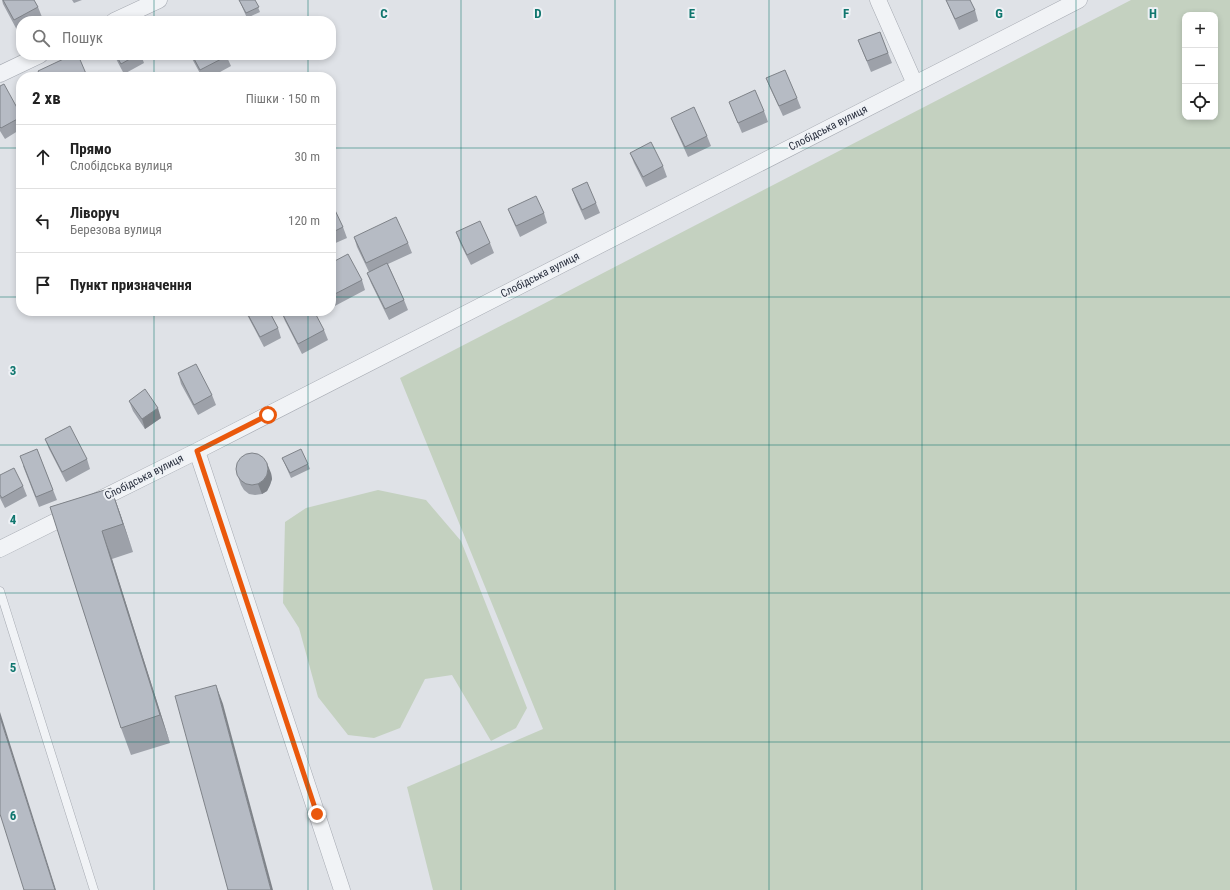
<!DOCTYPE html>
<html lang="uk">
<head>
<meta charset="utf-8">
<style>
  :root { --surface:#fff; --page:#f2f2f2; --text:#222; --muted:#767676; --line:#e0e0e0 }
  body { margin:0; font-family:"Roboto Condensed",sans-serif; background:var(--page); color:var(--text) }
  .controls { position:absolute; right:12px; top:12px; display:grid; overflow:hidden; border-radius:8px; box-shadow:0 2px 6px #0003 }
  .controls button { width:36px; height:36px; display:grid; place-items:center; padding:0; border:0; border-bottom:1px solid var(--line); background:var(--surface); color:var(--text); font:20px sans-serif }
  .stop { position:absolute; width:12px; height:12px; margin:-9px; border:3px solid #ea580c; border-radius:50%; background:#fff }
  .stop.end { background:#ea580c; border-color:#fff; box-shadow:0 1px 4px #0008 }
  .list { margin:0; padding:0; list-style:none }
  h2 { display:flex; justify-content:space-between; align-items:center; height:52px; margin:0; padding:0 16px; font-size:17px }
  h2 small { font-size:13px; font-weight:400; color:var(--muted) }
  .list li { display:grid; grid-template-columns:26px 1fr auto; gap:12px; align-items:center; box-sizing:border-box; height:64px; padding:0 16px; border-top:1px solid var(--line) }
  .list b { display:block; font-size:15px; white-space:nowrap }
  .list p { margin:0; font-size:13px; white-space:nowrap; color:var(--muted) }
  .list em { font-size:13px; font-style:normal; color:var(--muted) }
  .icon { flex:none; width:22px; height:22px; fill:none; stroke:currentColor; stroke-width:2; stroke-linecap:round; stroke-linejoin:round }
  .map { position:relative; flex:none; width:1230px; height:890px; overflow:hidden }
  .search { position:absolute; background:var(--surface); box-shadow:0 2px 6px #0003; left:16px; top:16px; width:320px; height:44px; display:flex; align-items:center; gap:10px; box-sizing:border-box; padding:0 14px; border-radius:16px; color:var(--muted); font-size:15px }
  .panel { position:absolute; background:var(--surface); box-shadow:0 2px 6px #0003; left:16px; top:72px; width:320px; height:244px; border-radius:16px }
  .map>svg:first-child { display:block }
  .green { fill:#c4d1c0; fill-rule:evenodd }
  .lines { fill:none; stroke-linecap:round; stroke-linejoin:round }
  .service-casing { stroke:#a5a9b1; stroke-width:9 }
  .minor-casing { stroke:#a5a9b1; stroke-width:17 }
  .service { stroke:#f1f3f6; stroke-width:8 }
  .minor { stroke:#f1f3f6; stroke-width:16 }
  .wall { fill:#9da1a9 }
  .shaded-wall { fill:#7f8389 }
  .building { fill:#b6bbc4; stroke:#7f8389 }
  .route { stroke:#ea580c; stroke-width:5 }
  .grid { fill:none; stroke:#0f766e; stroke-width:1; stroke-opacity:0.55 }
  .labels { text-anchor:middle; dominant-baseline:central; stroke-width:4; stroke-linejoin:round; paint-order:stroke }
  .street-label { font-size:11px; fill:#292f3e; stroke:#eef1f5 }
  .grid-label { font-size:13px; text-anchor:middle; font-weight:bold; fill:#0f766e; stroke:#eef1f5; stroke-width:4; stroke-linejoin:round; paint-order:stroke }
</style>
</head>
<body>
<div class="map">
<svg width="1230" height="890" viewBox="0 0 1230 890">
  <rect width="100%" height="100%" fill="#dfe2e7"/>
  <path class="green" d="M1131 0H1230V890H433L407 787 543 729 400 378ZM1185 15H1215V117H1185Z
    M378 490 426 500 461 541 527 708 516 728 491 741 452 675 425 679 400 728 374 738 348 735 318 697 299 628 283 603 285 522 306 508Z"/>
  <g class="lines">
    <g class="service-casing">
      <path id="service" d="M0 591 94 890"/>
    </g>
    <g class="minor-casing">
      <path id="minor" d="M878 0 915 84
        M114 21 159 0
        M0 74 40 55
        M197 451 342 890
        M0 549 197 451 1079 0"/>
    </g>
    <use href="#service" class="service"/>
    <use href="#minor" class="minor"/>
  </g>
  <path class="wall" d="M2 0H34L38 7 42 17 35 21H21V28L17 30 3 4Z
    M72 0H82L74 3Z
    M239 0H255L260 12 247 18Z
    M946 0H970L975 10 978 21 959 30Z
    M880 32 892 63 871 72 858 40Z
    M114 55H141L144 63 124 74Z
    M190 55H226L231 66 211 77H202Z
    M766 78 797 98 801 108 783 116 770 88Z
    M0 86 21 115V129L5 139 0 131Z
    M729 102 764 111 768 122 742 133Z
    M671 118 707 136 711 146 688 157 675 128Z
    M630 153 663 166 667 177 646 187 634 163Z
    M572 189 596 203 600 213 585 220 576 200Z
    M331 207 343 227 347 238 331 245Z
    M508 209 544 213 547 223 520 237 512 219Z
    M456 232 490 243 494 253 471 265 460 243Z
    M354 237 408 243 412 253 388 264 404 300 408 310 389 320 371 283 367 273 369 272 357 247Z
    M331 263 362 280 365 290 331 308Z
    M245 311H269L278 328 281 338 264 347Z
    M281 311 324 330 328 340 302 354 285 321Z
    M178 373 212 395 216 405 198 415 181 384Z
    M129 401 161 418 145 429 133 411Z
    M45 439 87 459 90 469 66 482 49 449Z
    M37 449 57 500 39 507 23 466Z
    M282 458 308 464 310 469 291 478Z
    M271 473 272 479 270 485 267 491 262 494 255 495 249 494 244 490 241 485 237 474Z
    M0 475 23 486 27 496 5 508 0 498Z
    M111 488 121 516 133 552 112 559 170 743 131 755 121 728 50 507Z"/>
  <path class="shaded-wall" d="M158 408 161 418 145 429 142 419Z
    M267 463 271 473 272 479 270 485 267 491 262 494 258 484Z
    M111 488 121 516 133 552 123 524Z
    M102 531 112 559 170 743 160 715Z
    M216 685 223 704 273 890H271Z
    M0 712 56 890H55L0 717Z"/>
  <path class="building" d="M3 0H34L38 7 14 20Z
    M239 0H255L259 7 246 13Z
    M946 0H970L975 10 955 19Z
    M880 32 888 53 867 61 858 40Z
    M72 55H78L87 76 85 77H41L38 71Z
    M116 55H137L121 64Z
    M192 55H226L227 56 200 70Z
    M785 70 797 98 779 106 766 78Z
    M4 84 21 115V117L1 128 0 127V86Z
    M755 90 764 111 738 123 729 102Z
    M694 107 707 136 685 147 671 118Z
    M651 142 663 166 643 177 630 153Z
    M587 182 596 203 582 210 572 189Z
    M536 196 544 213 516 226 508 209Z
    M333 206 343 227 331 233V207Z
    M396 217 408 243 366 263 354 237Z
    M480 221 490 243 467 255 456 232Z
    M348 254 362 280 331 296V263Z
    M387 263 404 300 385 309 367 273Z
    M246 311H269L278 328 260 337Z
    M281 311H314L324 330 298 344Z
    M196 364 212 395 194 405 178 373Z
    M145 389 158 408 142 419 129 401Z
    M70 426 87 459 62 472 45 439Z
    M37 449 53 490 36 497 20 456Z
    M301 449 308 464 290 473 282 458Z
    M236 469a16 16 0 1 1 32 0a16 16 0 1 1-32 0Z
    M14 468 23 486 2 498 0 495V475Z
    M111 488 123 524 102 531 160 715 121 728 50 507Z
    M216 685 271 890H228L175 696Z
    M0 717 55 890H24L0 814Z"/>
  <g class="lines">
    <path class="route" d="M268 415 197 451 317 814"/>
  </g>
  <path class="grid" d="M154 0V21M308 0V21M461 0V890M615 0V890M769 0V890M922 0V890M1076 0V890M154 55V77M308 55V77M0 148H21M331 148H1230M0 297H21M331 297H1230M154 311V890M308 311V890M0 445H1230M0 593H1230M0 742H1230"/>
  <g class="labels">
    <g class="street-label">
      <text transform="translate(828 128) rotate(-27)">Слобідська вулиця</text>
      <text transform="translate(540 275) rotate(-27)">Слобідська вулиця</text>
      <text transform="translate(144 477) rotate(-27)">Слобідська вулиця</text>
    </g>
  </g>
  <g class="grid-label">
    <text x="384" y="18">C</text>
    <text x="538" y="18">D</text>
    <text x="692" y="18">E</text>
    <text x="846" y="18">F</text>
    <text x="999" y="18">G</text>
    <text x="1153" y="18">H</text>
    <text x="13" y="375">3</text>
    <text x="13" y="524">4</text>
    <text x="13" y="672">5</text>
    <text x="13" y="820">6</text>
  </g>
</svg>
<div class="controls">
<button>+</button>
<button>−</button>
<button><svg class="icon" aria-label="locate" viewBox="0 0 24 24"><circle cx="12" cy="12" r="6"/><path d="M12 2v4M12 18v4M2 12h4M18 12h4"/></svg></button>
</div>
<div class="stop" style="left:268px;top:415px"></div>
<div class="stop end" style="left:317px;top:814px"></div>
<div class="search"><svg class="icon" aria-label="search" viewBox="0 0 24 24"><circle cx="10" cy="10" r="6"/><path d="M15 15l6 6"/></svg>Пошук</div>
<section class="panel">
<h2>2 хв<small>Пішки · 150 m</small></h2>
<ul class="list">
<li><svg class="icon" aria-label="ahead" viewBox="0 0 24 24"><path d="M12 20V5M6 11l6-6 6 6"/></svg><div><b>Прямо</b><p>Слобідська вулиця</p></div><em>30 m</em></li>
<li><svg class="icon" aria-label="left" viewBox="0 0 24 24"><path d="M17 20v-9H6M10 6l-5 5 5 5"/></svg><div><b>Ліворуч</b><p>Березова вулиця</p></div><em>120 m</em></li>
<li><svg class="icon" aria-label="arrive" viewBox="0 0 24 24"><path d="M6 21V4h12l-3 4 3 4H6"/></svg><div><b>Пункт призначення</b></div></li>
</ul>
</section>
</div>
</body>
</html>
